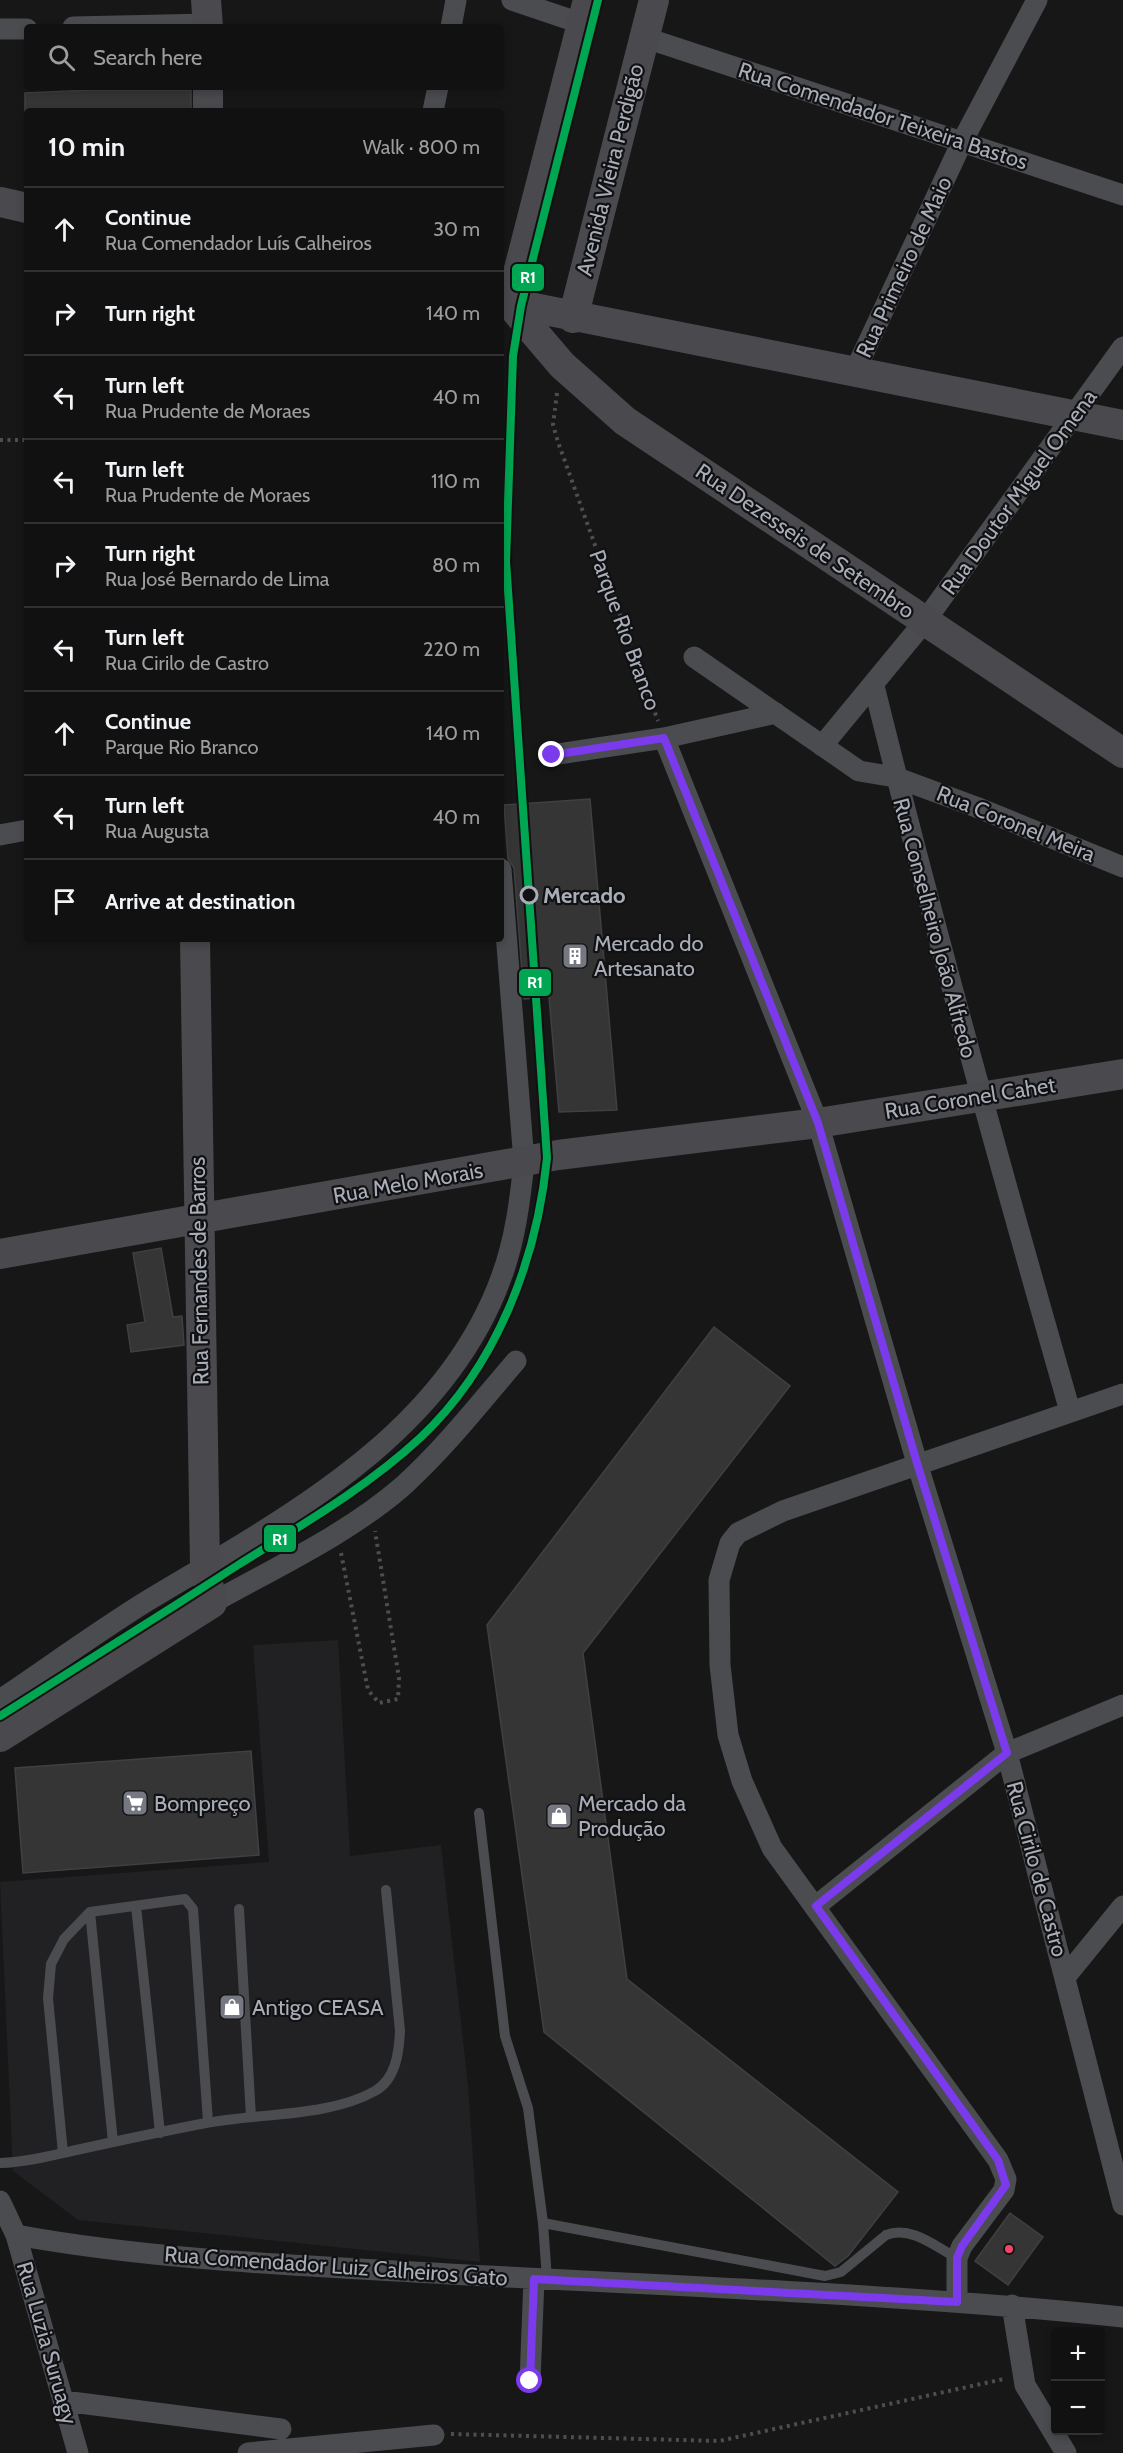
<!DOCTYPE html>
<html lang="en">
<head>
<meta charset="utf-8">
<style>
  :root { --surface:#111; --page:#1e1f1f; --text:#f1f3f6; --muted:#9c9d9f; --line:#303131 }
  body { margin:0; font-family:Cabin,sans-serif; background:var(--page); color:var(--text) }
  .controls { position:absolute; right:18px; bottom:18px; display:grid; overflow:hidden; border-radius:6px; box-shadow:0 3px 9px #0003 }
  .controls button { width:54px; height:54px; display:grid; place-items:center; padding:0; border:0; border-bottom:2px solid var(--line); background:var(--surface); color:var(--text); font:30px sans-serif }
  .stop { position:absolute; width:18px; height:18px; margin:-14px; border:4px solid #7c3aed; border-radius:50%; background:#fff }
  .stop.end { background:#7c3aed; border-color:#fff; box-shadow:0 2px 6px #0008 }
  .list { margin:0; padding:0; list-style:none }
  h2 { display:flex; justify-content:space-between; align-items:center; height:78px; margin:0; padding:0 24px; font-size:26px }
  h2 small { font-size:20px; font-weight:400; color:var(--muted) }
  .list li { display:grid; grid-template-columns:39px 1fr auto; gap:18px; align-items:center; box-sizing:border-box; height:84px; padding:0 24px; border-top:2px solid var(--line) }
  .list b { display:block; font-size:22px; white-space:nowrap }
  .list p { margin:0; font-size:20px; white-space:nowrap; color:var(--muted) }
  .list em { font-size:20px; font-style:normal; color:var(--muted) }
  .icon { flex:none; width:33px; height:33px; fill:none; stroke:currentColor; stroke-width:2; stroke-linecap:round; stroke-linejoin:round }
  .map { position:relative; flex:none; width:1123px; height:2453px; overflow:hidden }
  .search { position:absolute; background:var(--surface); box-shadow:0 3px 9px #0003; left:24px; top:24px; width:480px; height:66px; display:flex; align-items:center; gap:15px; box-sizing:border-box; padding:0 21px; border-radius:6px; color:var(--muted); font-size:22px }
  .panel { position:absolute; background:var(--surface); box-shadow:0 3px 9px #0003; left:24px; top:108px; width:480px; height:834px; border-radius:6px }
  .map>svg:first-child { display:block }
  .built { fill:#212123 }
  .building { fill:#353536; stroke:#3f4043; stroke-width:1.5 }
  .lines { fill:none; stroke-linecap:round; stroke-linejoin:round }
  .path { stroke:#4d4e52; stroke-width:4; stroke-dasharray:3 4.5; stroke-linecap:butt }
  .lane { stroke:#4b4c50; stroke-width:10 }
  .street { stroke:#4b4c50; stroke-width:21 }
  .secondary { stroke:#4a4a4e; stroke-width:30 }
  .rail-1-casing { stroke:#111113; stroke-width:12 }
  .rail-1 { stroke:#00a651; stroke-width:8 }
  .route { stroke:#7c3aed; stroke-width:8 }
  .stop-dot { fill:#111113; stroke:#a8adb8; stroke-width:3 }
  .bus-dot { fill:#f34667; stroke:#111113; stroke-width:2 }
  .labels { text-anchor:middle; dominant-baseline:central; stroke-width:4.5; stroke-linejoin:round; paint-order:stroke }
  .street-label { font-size:22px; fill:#a8adb8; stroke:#111113 }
  .stop-label { font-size:22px; font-weight:bold; fill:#a8adb8; stroke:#111113; text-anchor:start }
  .poi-label { font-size:22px; fill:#a8adb8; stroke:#111113; text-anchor:start }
  .line-badge { stroke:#111113; stroke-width:2 }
  .badge-label { font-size:16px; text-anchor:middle; font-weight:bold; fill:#fff }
</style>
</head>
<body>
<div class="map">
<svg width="1123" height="2453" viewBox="0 0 1123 2453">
  <rect width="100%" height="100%" fill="#171717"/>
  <path class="built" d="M338 1640 350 1856 441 1845 468 2085 480 2262 78 2220 13 2171 0 1882 269 1862 253 1645Z"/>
  <path class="building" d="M93 90H191V111H25V93Z
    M590 799 617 1110 559 1112 549 997 524 999 514 868 508 859 504 805Z
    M161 1248 173 1317 182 1316 184 1345 131 1352 127 1325 145 1322 133 1253Z
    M714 1327 790 1386 583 1653 627 1979 898 2192 848 2256 835 2266 544 2032 487 1625Z
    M251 1751 259 1855 23 1873 15 1768Z
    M1010 2213 1043 2237 1008 2285 975 2261Z"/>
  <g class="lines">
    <path class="path" d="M557 393 553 425 558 442 658 721
      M0 440H27
      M341 1553 368 1690 379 1703 398 1699 399 1678 375 1531
      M451 2434 719 2441 1004 2379"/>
    <path class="lane" d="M479 1813 505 2036 528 2108 543 2223 547 2279
      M136 1906 160 2133
      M239 1909 251 2117
      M90 1912 113 2142
      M63 2153 48 1998 51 1964 64 1939 90 1912 185 1899 193 1909 208 2122
      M0 2163C27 2162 54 2155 81 2149 122 2140 164 2131 206 2123 258 2113 329 2117 375 2091 396 2079 399 2052 400 2031L386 1890
      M543 2223 825 2276 841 2272 886 2235C911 2225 936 2247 957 2258"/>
    <path class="street" d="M512 0 583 24
      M73 27 208 24
      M451 27 456 0
      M0 29H27
      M643 37 1123 195
      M433 111 438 87
      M854 373 962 142 1037 0
      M694 657 859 771 895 777 976 807 1123 867
      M874 686C934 929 1001 1170 1070 1411
      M664 738 818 1123 917 1463 1007 1753 1123 2205
      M822 746 925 621 1123 347
      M552 755 664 738 776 713
      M0 835 27 830
      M212 1603C276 1567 348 1534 403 1486 445 1448 480 1403 516 1361
      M0 1700C49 1667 97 1632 147 1601 283 1519 443 1437 501 1278 515 1241 520 1201 524 1162L501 869
      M816 1906 1007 1753 1123 1705
      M1066 1976 1123 1906
      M0 2201 16 2235 78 2453
      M16 2235C154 2260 294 2265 433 2273 663 2286 894 2293 1123 2317
      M957 2302V2258L962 2246 1004 2190 1006 2179 998 2160 772 1848 742 1781 728 1735 720 1665 719 1580 730 1543 738 1533 783 1511 1123 1394
      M1012 2305 1025 2385 1066 2453
      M530 2381 534 2279
      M64 2401 281 2429
      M248 2453 434 2435"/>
    <path class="secondary" d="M206 0 208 27
      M208 87V111
      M0 202 27 208
      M504 302 1123 425
      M510 304 562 365 625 421 1123 753
      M510 304 588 0
      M573 318 654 0
      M0 1254 558 1155 818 1123 1123 1074
      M0 1737 212 1603 205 1567 195 939"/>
    <g class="rail-1-casing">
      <path id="rail-1" d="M0 1716C79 1666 159 1616 238 1565 300 1526 366 1488 420 1438 497 1366 537 1259 547 1158L506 561 513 356 521 306 598 0"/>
    </g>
    <use href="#rail-1" class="rail-1"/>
  </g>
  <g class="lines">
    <path class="route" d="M530 2381 534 2279 957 2302V2258L962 2246 1006 2185 998 2160 816 1906 1007 1753 917 1463 818 1123 664 738 552 755"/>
  </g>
  <defs>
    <g id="building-square" transform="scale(1.35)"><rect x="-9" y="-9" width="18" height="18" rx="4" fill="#757880" stroke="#111113"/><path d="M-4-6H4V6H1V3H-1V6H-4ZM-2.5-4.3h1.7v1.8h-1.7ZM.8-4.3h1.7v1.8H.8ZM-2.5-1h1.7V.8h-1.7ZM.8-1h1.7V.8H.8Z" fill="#fff"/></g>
    <g id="supermarket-square" transform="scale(1.35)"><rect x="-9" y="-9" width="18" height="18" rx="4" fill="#757880" stroke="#111113"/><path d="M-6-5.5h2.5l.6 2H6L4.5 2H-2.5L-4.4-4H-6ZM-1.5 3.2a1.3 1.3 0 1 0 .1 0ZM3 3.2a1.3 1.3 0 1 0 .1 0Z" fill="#fff"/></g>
    <g id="shop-square" transform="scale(1.35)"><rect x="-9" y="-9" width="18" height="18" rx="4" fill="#757880" stroke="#111113"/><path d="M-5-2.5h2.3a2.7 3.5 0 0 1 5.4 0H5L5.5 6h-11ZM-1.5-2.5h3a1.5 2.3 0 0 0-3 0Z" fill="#fff"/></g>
  </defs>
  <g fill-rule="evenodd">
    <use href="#building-square" x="575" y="956"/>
    <use href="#supermarket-square" x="135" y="1803"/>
    <use href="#shop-square" x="559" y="1816"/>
    <use href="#shop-square" x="232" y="2007"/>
  </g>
  <circle class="stop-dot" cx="529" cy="895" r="8"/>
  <circle class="bus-dot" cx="1009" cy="2249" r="5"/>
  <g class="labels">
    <g class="street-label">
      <text transform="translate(883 116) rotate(18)">Rua Comendador Teixeira Bastos</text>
      <text transform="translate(610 170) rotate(-76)">Avenida Vieira Perdigão</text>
      <text transform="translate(904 267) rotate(-65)">Rua Primeiro de Maio</text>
      <text transform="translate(1019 492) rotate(-54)">Rua Doutor Miguel Omena</text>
      <text transform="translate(805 541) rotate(34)">Rua Dezesseis de Setembro</text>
      <text transform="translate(625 630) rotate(70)">Parque Rio Branco</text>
      <text transform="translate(1016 824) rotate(22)">Rua Coronel Meira</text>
      <text transform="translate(935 928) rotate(75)">Rua Conselheiro João Alfredo</text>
      <text transform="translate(970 1098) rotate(-9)">Rua Coronel Cahet</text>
      <text transform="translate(408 1183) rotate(-10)">Rua Melo Morais</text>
      <text transform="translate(199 1271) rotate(-91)">Rua Fernandes de Barros</text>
      <text transform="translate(1037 1869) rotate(75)">Rua Cirilo de Castro</text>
      <text transform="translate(336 2266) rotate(4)">Rua Comendador Luiz Calheiros Gato</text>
      <text transform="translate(47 2343) rotate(74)">Rua Luzia Suruagy</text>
    </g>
    <g class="stop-label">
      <text x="543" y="895">Mercado</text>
    </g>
    <g class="poi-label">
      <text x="594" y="943">Mercado do<tspan x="594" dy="25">Artesanato</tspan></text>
      <text x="154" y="1803">Bompreço</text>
      <text x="578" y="1803">Mercado da<tspan x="578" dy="25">Produção</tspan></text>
      <text x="252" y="2007">Antigo CEASA</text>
    </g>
  </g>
  <g class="line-badge">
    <rect x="511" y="263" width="34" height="29" rx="6" fill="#00a651"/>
    <rect x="518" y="968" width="34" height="29" rx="6" fill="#00a651"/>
    <rect x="263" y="1524" width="34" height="29" rx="6" fill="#00a651"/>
  </g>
  <g class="badge-label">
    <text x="528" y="283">R1</text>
    <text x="535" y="988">R1</text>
    <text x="280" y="1545">R1</text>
  </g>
</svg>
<div class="controls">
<button>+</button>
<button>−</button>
</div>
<div class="stop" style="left:530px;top:2381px"></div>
<div class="stop end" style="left:552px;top:755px"></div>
<div class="search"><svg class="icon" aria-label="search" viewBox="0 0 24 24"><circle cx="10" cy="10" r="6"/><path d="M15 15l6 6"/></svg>Search here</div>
<section class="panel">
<h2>10 min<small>Walk · 800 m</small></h2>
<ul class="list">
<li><svg class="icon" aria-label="ahead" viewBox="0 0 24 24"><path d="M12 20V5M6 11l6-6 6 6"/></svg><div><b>Continue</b><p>Rua Comendador Luís Calheiros</p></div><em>30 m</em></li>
<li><svg class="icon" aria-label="right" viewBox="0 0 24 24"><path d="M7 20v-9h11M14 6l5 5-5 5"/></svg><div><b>Turn right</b></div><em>140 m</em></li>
<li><svg class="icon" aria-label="left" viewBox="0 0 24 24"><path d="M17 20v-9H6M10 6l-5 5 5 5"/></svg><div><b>Turn left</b><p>Rua Prudente de Moraes</p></div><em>40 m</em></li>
<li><svg class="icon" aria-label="left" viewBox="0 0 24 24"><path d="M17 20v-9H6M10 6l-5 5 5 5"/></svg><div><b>Turn left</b><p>Rua Prudente de Moraes</p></div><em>110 m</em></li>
<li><svg class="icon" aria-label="right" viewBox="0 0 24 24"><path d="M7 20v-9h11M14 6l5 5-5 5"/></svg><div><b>Turn right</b><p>Rua José Bernardo de Lima</p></div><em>80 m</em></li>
<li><svg class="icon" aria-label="left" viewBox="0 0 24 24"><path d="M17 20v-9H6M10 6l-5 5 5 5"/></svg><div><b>Turn left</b><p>Rua Cirilo de Castro</p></div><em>220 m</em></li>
<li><svg class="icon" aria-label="ahead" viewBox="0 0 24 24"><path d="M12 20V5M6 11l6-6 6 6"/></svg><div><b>Continue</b><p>Parque Rio Branco</p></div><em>140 m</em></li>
<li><svg class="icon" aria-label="left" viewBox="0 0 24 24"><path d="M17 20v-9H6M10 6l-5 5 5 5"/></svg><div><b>Turn left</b><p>Rua Augusta</p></div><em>40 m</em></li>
<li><svg class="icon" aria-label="arrive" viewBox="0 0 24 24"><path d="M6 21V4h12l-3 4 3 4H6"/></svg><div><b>Arrive at destination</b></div></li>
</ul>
</section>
</div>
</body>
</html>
